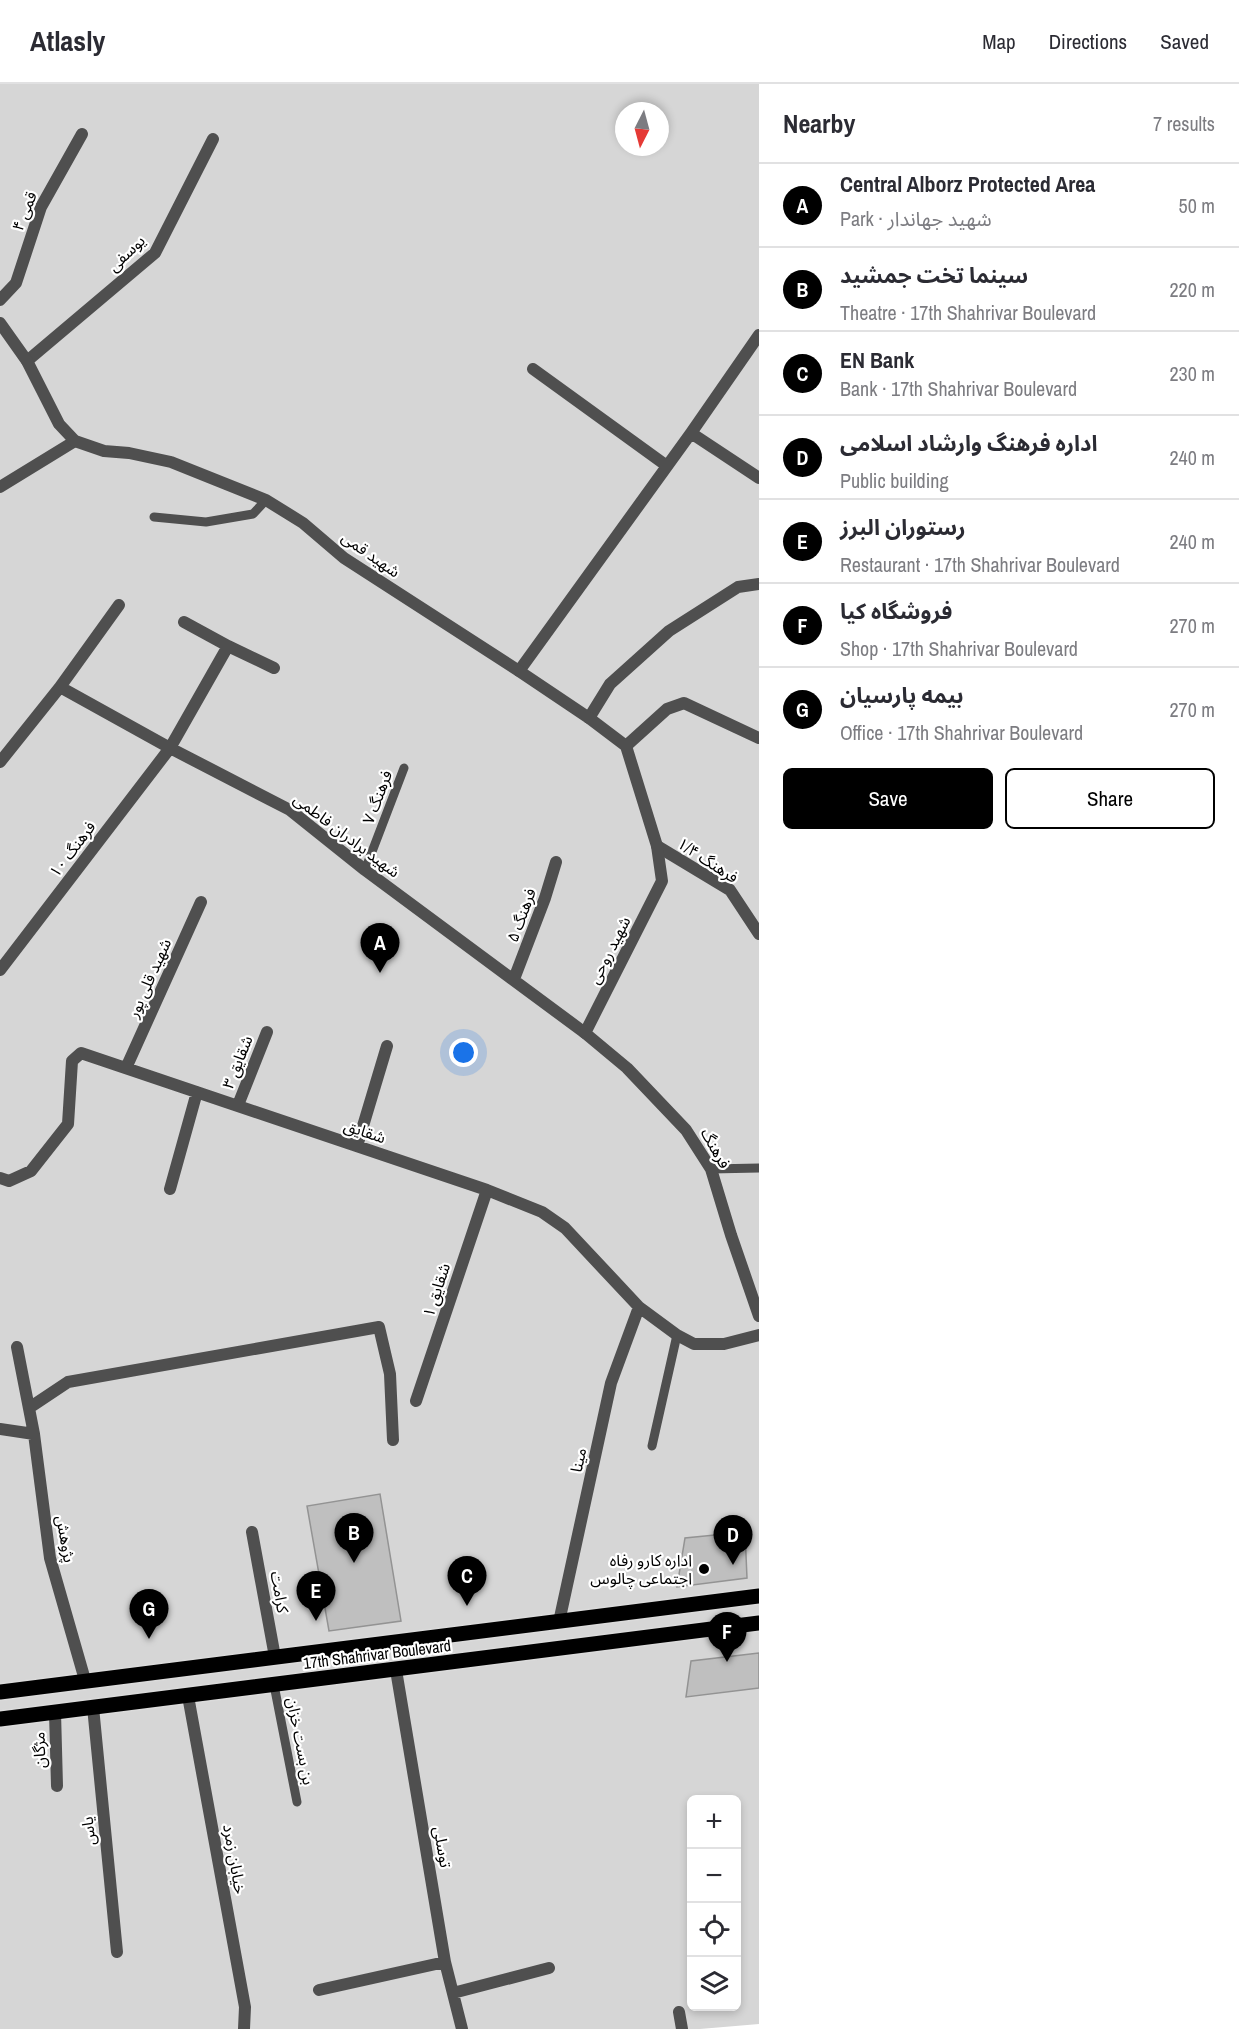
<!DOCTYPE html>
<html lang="en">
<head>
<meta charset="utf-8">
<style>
  :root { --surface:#fff; --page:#f7f7f7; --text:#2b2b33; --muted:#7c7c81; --line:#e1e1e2; --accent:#000 }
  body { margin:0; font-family:"Archivo Narrow","Noto Sans Arabic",sans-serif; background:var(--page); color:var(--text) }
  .controls { position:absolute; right:18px; bottom:18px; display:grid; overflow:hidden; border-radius:9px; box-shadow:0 3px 9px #0003 }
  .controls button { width:54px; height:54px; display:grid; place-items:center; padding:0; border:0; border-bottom:2px solid var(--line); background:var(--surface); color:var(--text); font:30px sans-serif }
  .compass { position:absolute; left:615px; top:18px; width:54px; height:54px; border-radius:50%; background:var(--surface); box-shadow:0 3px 9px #0003; rotate:186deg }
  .you { position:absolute; left:464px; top:969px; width:21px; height:21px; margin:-15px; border:4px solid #fff; border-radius:50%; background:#1a73e8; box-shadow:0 0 0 9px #1a73e833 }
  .badge { display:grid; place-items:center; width:39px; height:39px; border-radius:50%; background:var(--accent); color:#fff; font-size:20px; font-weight:700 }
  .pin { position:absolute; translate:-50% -50px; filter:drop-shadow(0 2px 3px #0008) }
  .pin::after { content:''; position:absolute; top:32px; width:21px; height:18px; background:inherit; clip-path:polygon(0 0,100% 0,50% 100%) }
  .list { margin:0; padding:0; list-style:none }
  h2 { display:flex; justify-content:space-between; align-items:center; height:78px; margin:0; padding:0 24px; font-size:26px }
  h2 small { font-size:20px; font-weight:400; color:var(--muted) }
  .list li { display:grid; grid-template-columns:39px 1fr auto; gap:18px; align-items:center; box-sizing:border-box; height:84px; padding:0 24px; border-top:2px solid var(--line) }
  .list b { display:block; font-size:22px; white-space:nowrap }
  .list p { margin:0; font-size:20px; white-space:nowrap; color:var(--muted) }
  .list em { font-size:20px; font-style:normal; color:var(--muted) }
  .actions { display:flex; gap:12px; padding:18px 24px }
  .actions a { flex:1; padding:14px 0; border:2px solid var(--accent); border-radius:9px; text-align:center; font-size:21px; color:var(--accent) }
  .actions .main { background:var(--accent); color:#fff }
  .icon { flex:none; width:33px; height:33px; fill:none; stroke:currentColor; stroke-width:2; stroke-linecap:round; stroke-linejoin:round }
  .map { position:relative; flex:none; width:759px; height:1945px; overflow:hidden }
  header { display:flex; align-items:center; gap:36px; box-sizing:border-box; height:84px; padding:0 30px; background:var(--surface); border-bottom:2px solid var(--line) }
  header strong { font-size:28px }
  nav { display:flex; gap:33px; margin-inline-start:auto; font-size:21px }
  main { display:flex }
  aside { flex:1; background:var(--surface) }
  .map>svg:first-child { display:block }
  .green { fill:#d6d6d6; fill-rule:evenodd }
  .building { fill:#bfbfbf; stroke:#939393; stroke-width:1.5 }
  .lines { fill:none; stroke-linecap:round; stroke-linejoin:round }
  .primary-casing { stroke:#dbdbdb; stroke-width:18 }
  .service { stroke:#4f4f4f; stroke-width:9 }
  .minor { stroke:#4f4f4f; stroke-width:12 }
  .tertiary { stroke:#4f4f4f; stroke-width:12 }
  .primary { stroke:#000; stroke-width:15 }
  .poi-dot { fill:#000; stroke:#fff; stroke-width:2 }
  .labels { text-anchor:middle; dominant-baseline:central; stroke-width:4.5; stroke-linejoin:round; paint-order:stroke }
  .street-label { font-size:16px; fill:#000; stroke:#fff }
  .poi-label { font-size:16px; fill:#000; stroke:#fff; text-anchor:end }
</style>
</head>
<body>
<header>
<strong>Atlasly</strong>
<nav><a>Map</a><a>Directions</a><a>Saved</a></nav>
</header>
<main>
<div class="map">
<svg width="759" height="1945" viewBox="0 0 759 1945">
  <rect width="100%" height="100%" fill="#fff"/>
  <path class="green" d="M0 0H759V1940L700 1945H0ZM624 27H660V63H624ZM692 1716H736V1922H692Z"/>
  <path class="building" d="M380 1410 401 1537 329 1547 307 1422Z
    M745 1448 747 1494 677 1503 685 1454Z
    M759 1569V1604L686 1613 691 1577Z"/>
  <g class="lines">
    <g class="primary-casing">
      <path id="primary" d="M0 1608 759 1512
        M0 1635 759 1539"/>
    </g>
    <path class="service" d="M154 433 206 438 253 430 266 416
      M365 786 404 684
      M711 1085 759 1084
      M652 1362 677 1251
      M274 1601 297 1718"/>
    <path class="minor" d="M0 216 16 199 41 123 82 50
      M27 277 155 169 213 55
      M533 285 667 382
      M691 349 759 394
      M0 403 75 357
      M184 538 228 562
      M519 587 691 349 759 251
      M60 603 119 521
      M589 634 610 600 669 547 738 503 759 500
      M0 678 60 603 170 664 290 726 365 786 585 949
      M657 762 730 806 759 850
      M0 886 170 664 228 562 274 584
      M514 895 545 814 556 778
      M126 984 201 818
      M238 1021 267 948
      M357 1062 387 962
      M0 1094 9 1097 31 1087 68 1040 72 977 81 969 487 1106 542 1128 565 1144 639 1223 677 1251 694 1260H724L759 1251
      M170 1105 197 1008
      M17 1263 34 1350 50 1474 85 1596
      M416 1317 487 1106
      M29 1324 68 1298 379 1243 390 1290 393 1356
      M0 1345 34 1350
      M252 1448 275 1573
      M559 1538 611 1299 639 1223
      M396 1586 445 1878 462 1945
      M188 1612 245 1923 244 1945
      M93 1623 117 1868
      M55 1628 57 1702
      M319 1906 445 1878
      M453 1909 549 1884
      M679 1928 682 1945"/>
    <path class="tertiary" d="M0 239 27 277 59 340 75 357 104 367 129 369 171 378 266 416 303 439 344 474 519 587 589 634 626 662 657 762 662 797 585 949 627 984 686 1046 711 1085 731 1151 759 1232
      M626 662 667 625 684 619 759 654"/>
    <use href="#primary" class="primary"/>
  </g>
  <circle class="poi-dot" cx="704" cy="1485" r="6"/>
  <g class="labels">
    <g class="street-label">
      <text transform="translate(24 127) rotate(-68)">قمی ۴</text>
      <text transform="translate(126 169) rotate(-44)">یوسفی</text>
      <text transform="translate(371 470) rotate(35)">شهید قمی</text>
      <text transform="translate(377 713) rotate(-69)">فرهنگ ۷</text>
      <text transform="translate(347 751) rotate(37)">شهید برادران فاطمی</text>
      <text transform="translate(72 765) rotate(-53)">فرهنگ ۱۰</text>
      <text transform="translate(708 776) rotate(33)">فرهنگ ۱/۴</text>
      <text transform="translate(521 831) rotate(-70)">فرهنگ ۵</text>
      <text transform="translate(609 866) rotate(-63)">شهید روحی</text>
      <text transform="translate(149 894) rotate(-66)">شهید قلی پور</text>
      <text transform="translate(237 978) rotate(-68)">شقایق ۳</text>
      <text transform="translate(365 1047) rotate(19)">شقایق</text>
      <text transform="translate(716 1064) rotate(61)">فرهنگ</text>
      <text transform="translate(436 1206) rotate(-72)">شقایق ۱</text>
      <text transform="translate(578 1376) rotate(-78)">مینا</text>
      <text transform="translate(66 1455) rotate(80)">پژوهش</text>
      <text transform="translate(280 1508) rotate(80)">کرامت</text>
      <text transform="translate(377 1570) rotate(-7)">17th Shahrivar Boulevard</text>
      <text transform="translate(301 1657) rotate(79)">بن بست خزان</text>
      <text transform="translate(39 1666) rotate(-92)">مژگان</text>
      <text transform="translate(88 1747) rotate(-96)">یاس</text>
      <text transform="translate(443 1763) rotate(80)">توسلی</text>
      <text transform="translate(235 1775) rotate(80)">خیابان زمرد</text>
    </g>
    <g class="poi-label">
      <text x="692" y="1476">اداره کارو رفاه<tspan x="692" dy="18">اجتماعی چالوس</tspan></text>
    </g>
  </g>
</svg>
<div class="controls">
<button>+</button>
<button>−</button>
<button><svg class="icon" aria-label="locate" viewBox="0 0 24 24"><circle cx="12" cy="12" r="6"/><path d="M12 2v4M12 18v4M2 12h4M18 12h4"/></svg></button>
<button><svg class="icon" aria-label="layers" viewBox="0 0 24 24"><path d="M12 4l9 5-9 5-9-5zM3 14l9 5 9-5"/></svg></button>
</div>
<svg class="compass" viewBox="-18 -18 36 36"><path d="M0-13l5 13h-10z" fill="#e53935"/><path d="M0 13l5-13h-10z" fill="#7c7c81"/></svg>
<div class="you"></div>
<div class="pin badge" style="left:380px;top:889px">A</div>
<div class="pin badge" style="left:354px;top:1479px">B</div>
<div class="pin badge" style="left:467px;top:1522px">C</div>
<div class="pin badge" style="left:733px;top:1481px">D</div>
<div class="pin badge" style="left:316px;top:1537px">E</div>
<div class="pin badge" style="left:727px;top:1578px">F</div>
<div class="pin badge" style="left:149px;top:1555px">G</div>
</div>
<aside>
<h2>Nearby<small>7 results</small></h2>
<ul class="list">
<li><span class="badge">A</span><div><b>Central Alborz Protected Area</b><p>Park · شهید جهاندار</p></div><em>50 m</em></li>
<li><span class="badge">B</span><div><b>سینما تخت جمشید</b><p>Theatre · 17th Shahrivar Boulevard</p></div><em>220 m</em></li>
<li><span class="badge">C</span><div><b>EN Bank</b><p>Bank · 17th Shahrivar Boulevard</p></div><em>230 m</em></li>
<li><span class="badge">D</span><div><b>اداره فرهنگ وارشاد اسلامی</b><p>Public building</p></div><em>240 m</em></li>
<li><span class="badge">E</span><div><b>رستوران البرز</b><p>Restaurant · 17th Shahrivar Boulevard</p></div><em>240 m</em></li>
<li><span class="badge">F</span><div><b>فروشگاه کیا</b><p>Shop · 17th Shahrivar Boulevard</p></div><em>270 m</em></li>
<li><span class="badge">G</span><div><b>بیمه پارسیان</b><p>Office · 17th Shahrivar Boulevard</p></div><em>270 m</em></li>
</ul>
<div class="actions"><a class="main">Save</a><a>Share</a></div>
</aside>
</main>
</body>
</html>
